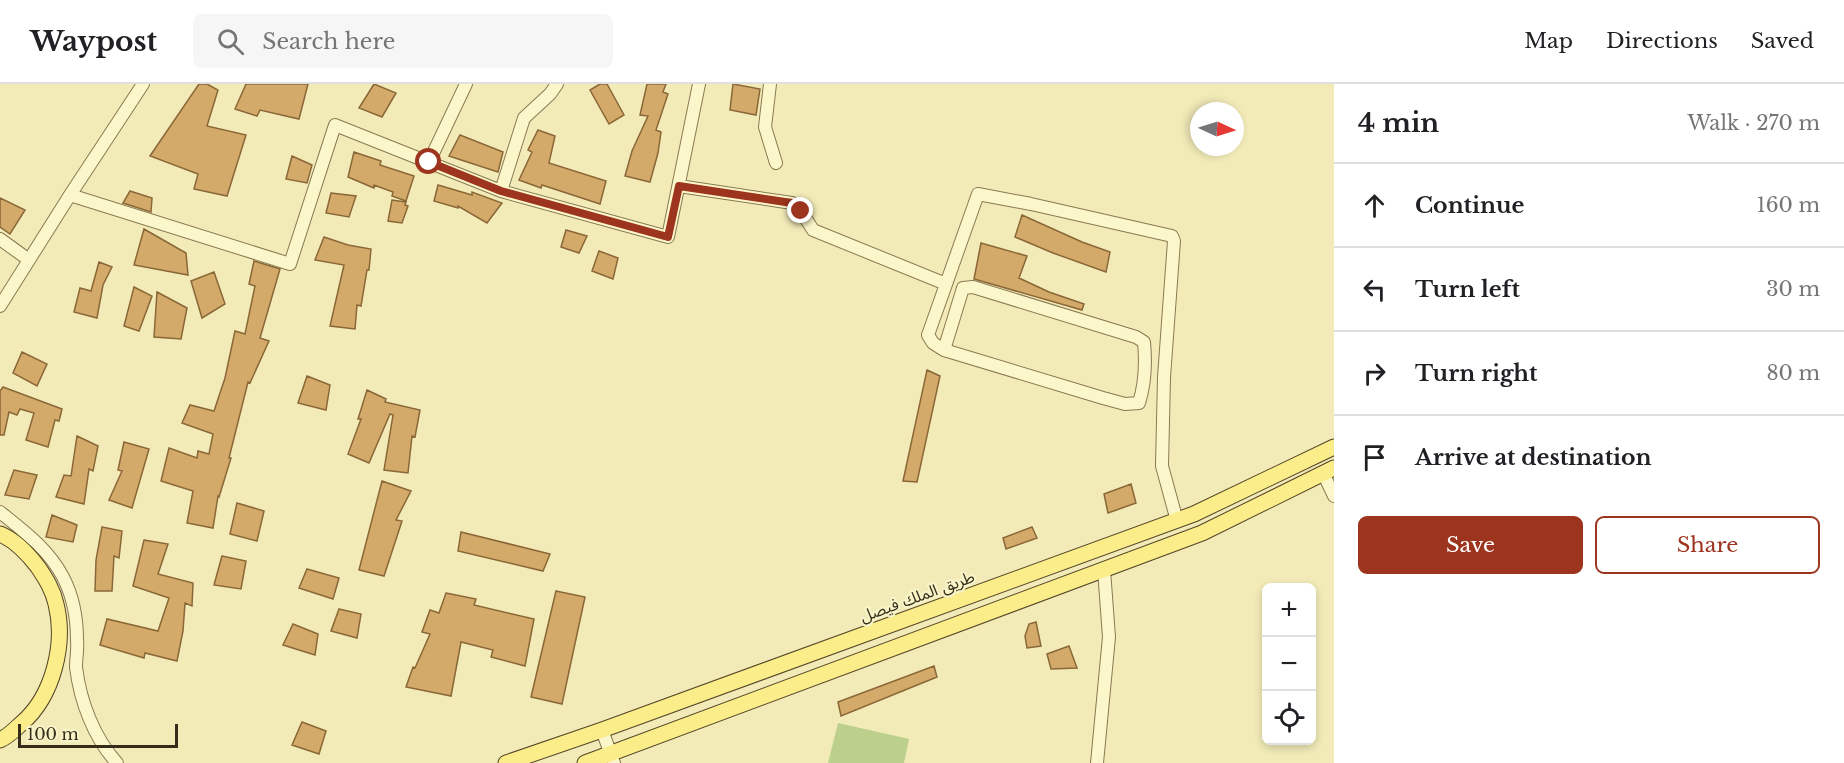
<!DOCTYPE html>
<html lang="en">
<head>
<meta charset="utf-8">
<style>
  :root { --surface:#fff; --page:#f6f6f6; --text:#202124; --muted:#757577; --line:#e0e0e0; --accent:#9d341d }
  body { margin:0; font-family:"Libre Baskerville","Noto Sans Arabic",serif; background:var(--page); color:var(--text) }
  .controls { position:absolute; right:18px; bottom:18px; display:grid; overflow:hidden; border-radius:9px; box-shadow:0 3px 9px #0003 }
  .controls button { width:54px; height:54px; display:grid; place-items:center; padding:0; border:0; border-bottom:2px solid var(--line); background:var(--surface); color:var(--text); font:30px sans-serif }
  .compass { position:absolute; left:1190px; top:18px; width:54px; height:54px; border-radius:50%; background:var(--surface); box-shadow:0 3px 9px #0003; rotate:94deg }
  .scale { position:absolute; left:18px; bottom:15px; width:160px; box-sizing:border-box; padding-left:6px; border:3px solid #362c19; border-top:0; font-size:16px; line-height:21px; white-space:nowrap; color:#362c19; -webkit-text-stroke:4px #f8f4c8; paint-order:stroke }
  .stop { position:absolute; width:18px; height:18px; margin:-14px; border:4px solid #9d341d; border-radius:50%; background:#fff }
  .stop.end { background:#9d341d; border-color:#fff; box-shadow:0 2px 6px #0008 }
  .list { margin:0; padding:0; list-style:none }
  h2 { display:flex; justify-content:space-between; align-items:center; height:78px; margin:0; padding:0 24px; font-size:26px }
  h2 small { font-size:20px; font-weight:400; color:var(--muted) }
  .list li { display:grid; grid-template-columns:39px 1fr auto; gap:18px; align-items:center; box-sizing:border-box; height:84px; padding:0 24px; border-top:2px solid var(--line) }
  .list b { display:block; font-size:22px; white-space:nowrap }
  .list em { font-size:20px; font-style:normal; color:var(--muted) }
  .actions { display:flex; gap:12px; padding:18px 24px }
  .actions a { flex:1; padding:14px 0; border:2px solid var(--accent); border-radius:9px; text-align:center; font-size:21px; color:var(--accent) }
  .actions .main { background:var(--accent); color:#fff }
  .icon { flex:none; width:33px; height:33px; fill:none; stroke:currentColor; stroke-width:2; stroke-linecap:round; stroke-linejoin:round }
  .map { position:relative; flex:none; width:1334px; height:679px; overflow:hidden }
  header { display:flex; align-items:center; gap:36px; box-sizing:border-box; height:84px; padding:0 30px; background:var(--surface); border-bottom:2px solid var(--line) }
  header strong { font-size:28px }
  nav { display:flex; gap:33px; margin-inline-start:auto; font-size:21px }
  .search { width:420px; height:54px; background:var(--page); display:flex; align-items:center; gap:15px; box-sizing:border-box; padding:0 21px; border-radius:9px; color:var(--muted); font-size:22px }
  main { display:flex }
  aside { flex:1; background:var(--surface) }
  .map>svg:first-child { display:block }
  .green { fill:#bbd08c }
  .building { fill:#d4aa6a; stroke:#8a6736; stroke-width:1.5 }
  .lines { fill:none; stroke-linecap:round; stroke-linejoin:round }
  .minor-casing { stroke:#897952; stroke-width:14 }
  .major-casing { stroke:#554527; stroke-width:17 }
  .minor { stroke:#fcf7cb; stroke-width:12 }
  .major { stroke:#faed8a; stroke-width:15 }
  .route { stroke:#9d341d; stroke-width:8 }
  .labels { text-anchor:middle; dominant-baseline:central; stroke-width:4.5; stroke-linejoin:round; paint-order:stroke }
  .street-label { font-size:16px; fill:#362c19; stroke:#f8f4c8 }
</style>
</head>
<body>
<header>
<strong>Waypost</strong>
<div class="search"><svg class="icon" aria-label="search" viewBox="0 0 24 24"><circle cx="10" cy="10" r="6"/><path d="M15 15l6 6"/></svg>Search here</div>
<nav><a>Map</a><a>Directions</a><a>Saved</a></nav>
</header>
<main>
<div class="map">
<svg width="1334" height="679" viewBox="0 0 1334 679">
  <rect width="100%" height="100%" fill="#f2ebb8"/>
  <path class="green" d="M838 639 909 655 904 679H828Z"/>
  <path class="building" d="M199 0H207L218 6 207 42 246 51 227 112 194 105 198 90 150 72Z
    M246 0H308L299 35 260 26 257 32 235 25Z
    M374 0 396 9 382 33 359 24Z
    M600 0H607L624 31 609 40 590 6Z
    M647 0H666L663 8 668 10 656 46 661 48 658 69 650 98 625 92 632 67 648 32 640 31Z
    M733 0 760 5 756 31 730 26Z
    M538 46 555 52 549 79 606 97 600 120 542 101 541 104 519 96 532 68 528 66Z
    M460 51 503 68 498 88 449 72Z
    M354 68 381 77 380 81 414 92 406 117 392 112 393 108 374 101V104L348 93Z
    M292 72 312 81 307 99 286 95Z
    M438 101 472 111V108L502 119 487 139 458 122V124L434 117Z
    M130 107 152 114 151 128 123 119Z
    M331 109 356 112 349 133 326 129Z
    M0 114 25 126 10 150 0 143Z
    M392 116 406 118 405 121 408 122 402 139 388 137Z
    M1022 131 1082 158 1110 168 1106 188 1053 169 1015 153Z
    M144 145 186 169 188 191 134 181Z
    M566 146 587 152 579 169 561 163Z
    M324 153 348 161 371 165 369 186H367L361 222 357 221 355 245 330 242 344 181 315 176Z
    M981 159 1027 172 1019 194 1049 208 1084 220 1082 226 974 195Z
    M599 167 618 174 613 195 592 187Z
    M254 177 280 185 260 254 269 257 250 299 248 298 229 374H231L219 413 218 412 213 444 187 439 193 407 161 397 169 364 197 374 198 367 209 370 213 350 182 339 190 321 214 327 225 294 235 247 245 250 255 202 249 200Z
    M99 178 112 183 103 201 97 234 74 228 80 204 91 207Z
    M214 188 225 220 202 234 191 197Z
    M134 203 152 212 139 247 124 242Z
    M157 208 187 224 181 255 154 253Z
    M22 268 47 280 37 302 13 289Z
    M927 286 940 292 917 398 903 397Z
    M307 292 330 301 326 326 298 319Z
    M3 303 62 325 59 337 55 336 48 363 26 356 34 329 20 325 17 331 9 328 4 351H0V307Z
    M367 306 386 315 385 318 420 326 415 353 412 352 408 389 384 386 393 331 390 330 369 379 348 370 361 335H358Z
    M77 352 98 362 93 387 89 385 84 420 56 413 64 391 71 392Z
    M124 358 149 365 132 424 109 416 122 387 118 386Z
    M14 386 37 391 29 415 5 411Z
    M382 397 411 407 396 436 402 437 384 492 359 486Z
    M1131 400 1136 419 1108 429 1104 410Z
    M237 419 264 427 257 457 230 450Z
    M52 431 77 441 73 458 46 453Z
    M102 443 122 447 119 474 114 472 112 507H95L96 476Z
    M1032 443 1037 454 1006 465 1003 454Z
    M461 448 550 470 543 487 458 467Z
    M144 456 168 460 158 490 193 499 192 522 185 519 183 547 177 577 145 569 144 574 100 561 107 535 158 547 169 514 133 502Z
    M222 472 246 477 241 505 214 501Z
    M307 485 339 494 333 515 299 504Z
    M556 507 585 513 562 620 531 613Z
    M446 509 476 515 474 521 534 535 525 582 491 573 493 566 461 558 451 612 406 603 413 583 415 584 430 550 422 548 430 526 439 529Z
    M339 525 361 530 357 554 331 547Z
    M1036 538 1041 562 1027 564 1025 552 1029 540Z
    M293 540 318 550 315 571 283 561Z
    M1069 562 1077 584 1051 585 1047 570Z
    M934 582 937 593 841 632 838 618Z
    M302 638 326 647 319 670 292 661Z"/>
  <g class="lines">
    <g class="minor-casing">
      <path id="minor" d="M770 0 765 43 776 79
        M429 78 466 0
        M679 102 792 119 801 127 813 146 946 200
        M501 107 524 34 550 10 557 0
        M70 111 290 180 335 41 501 107 668 153 699 0
        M0 155 29 176
        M0 222 70 111 143 0
        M944 266 963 204 973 203 1136 253 1144 258C1146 279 1145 300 1139 319L1125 320 1103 314 944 266 933 259 928 251 978 110 1031 120 1172 152 1174 157 1164 293 1162 382 1177 437
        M1323 389 1334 412
        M0 428C25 448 48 465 63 493 73 512 77 535 77 556 78 565 76 574 76 583 80 617 94 654 117 679
        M602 646 614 679
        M1097 679 1109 553 1104 486"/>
    </g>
    <g class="major-casing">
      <path id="major" d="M0 450C15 456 28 470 38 483 46 495 53 506 56 520 66 560 53 612 22 639 15 645 9 652 0 656
        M506 679 602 646 1194 430 1334 363
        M585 679 1202 449 1334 384"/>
    </g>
    <use href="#minor" class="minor"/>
    <use href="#major" class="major"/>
  </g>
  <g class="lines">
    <path class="route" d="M429 78 501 107 668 153 679 102 792 119 801 127"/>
  </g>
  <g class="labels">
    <g class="street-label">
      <text transform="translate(917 512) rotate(-20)">طريق الملك فيصل</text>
    </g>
  </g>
</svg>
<div class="controls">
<button>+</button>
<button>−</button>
<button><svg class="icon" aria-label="locate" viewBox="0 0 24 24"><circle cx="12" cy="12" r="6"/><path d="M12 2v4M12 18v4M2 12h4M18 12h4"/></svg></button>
</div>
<svg class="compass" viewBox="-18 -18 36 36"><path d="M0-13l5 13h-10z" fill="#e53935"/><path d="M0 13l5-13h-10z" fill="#757577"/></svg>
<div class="scale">100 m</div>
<div class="stop" style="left:429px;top:78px"></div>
<div class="stop end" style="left:801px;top:127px"></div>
</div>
<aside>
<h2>4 min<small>Walk · 270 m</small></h2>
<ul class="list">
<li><svg class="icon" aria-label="ahead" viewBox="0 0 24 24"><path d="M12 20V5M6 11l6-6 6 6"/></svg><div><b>Continue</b></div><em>160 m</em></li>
<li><svg class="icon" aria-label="left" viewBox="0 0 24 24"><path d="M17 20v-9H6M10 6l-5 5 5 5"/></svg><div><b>Turn left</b></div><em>30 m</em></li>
<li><svg class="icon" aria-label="right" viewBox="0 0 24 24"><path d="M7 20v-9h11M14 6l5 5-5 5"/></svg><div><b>Turn right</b></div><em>80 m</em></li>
<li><svg class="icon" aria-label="arrive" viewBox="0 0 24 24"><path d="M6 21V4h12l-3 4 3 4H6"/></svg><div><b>Arrive at destination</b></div></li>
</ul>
<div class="actions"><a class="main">Save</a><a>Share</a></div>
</aside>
</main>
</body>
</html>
